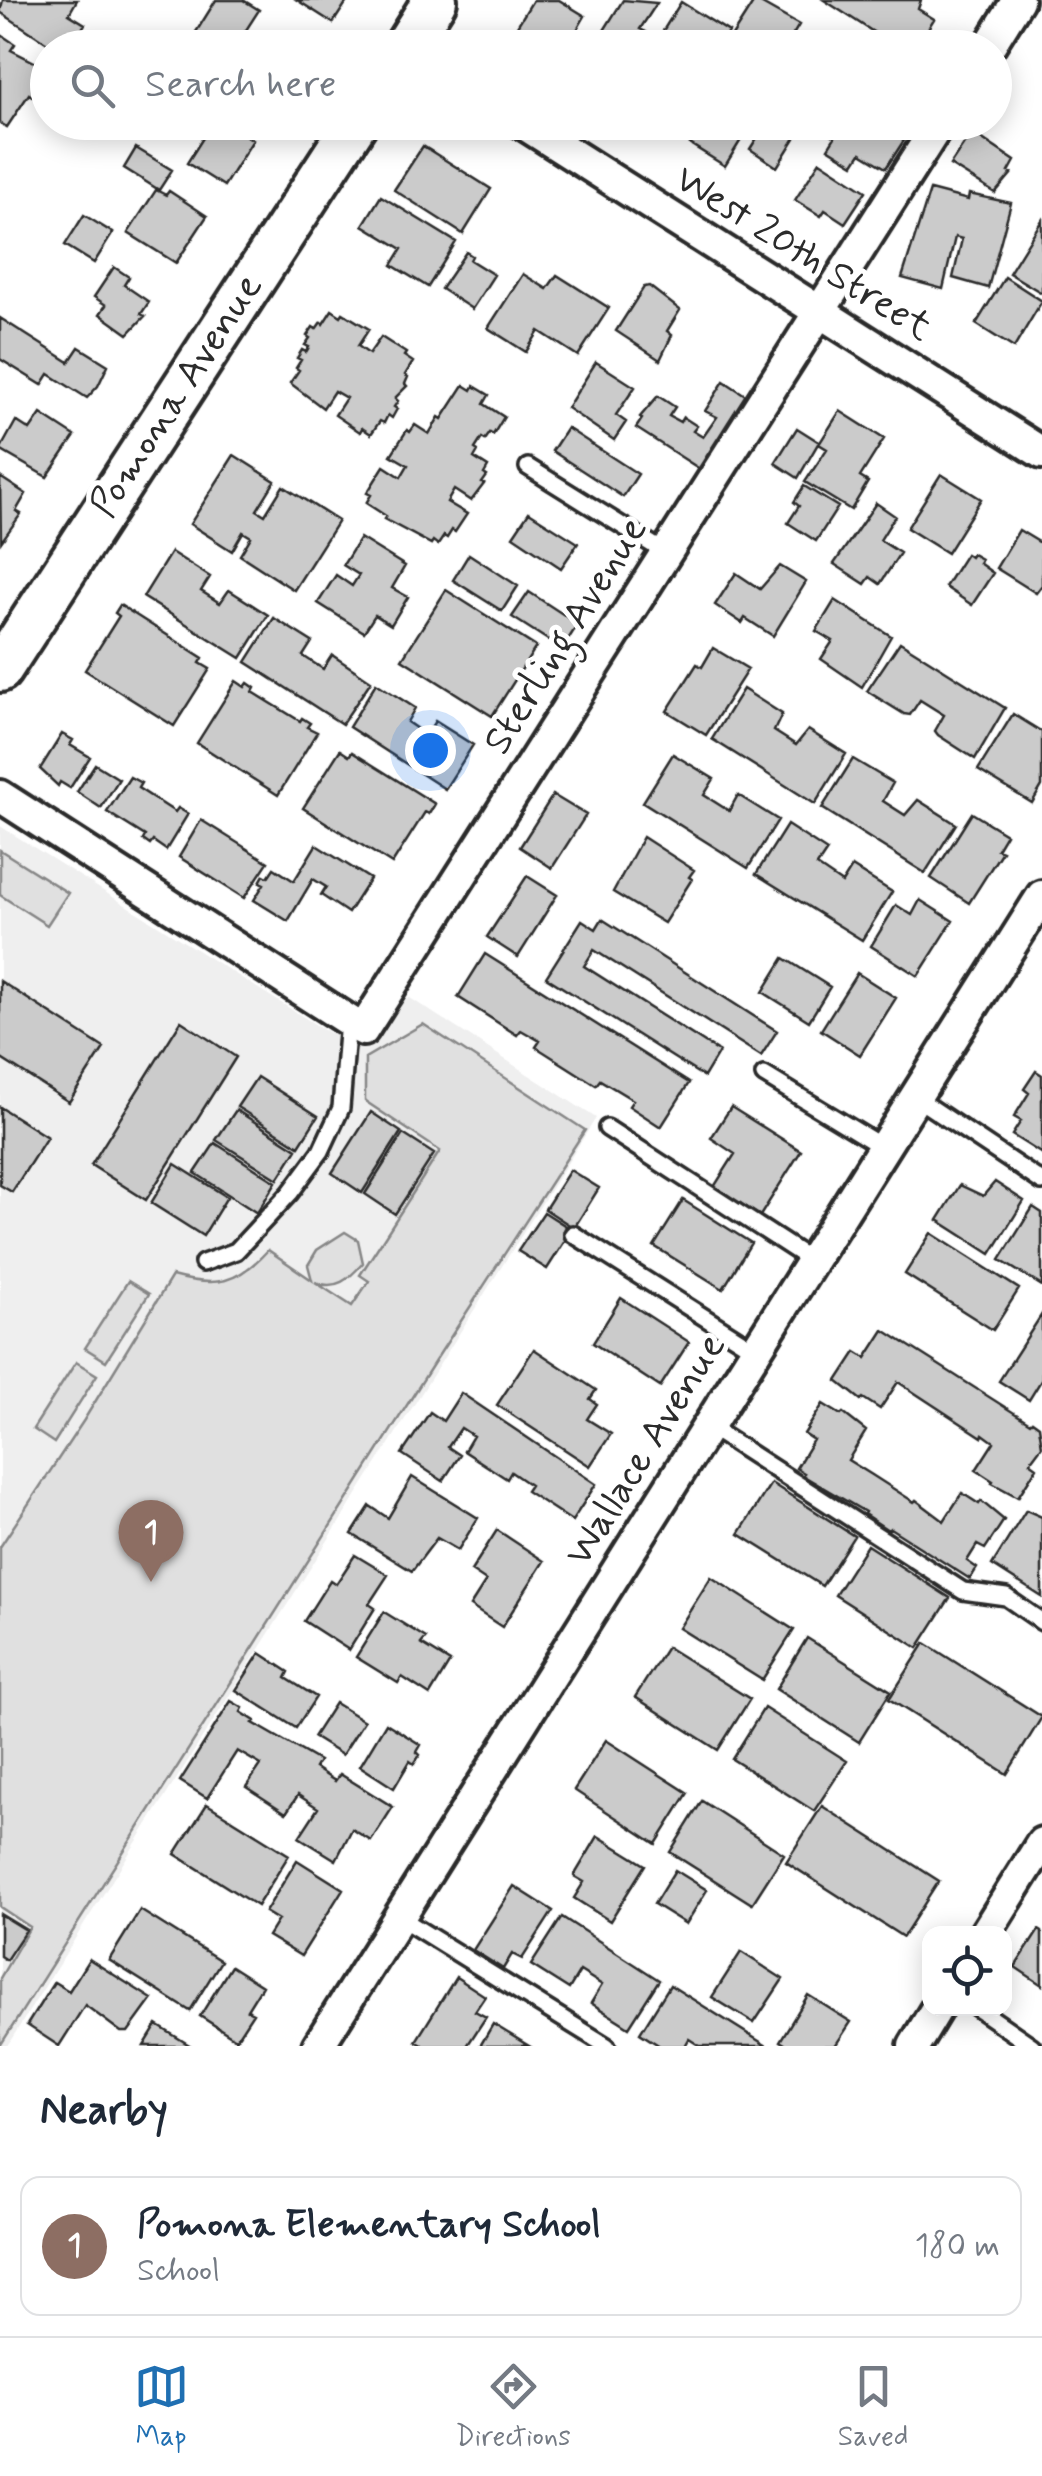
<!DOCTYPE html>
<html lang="en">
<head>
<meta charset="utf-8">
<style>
  :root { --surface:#fff; --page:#f2f2f3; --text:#1f2937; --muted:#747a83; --line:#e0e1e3; --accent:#1f6fb2 }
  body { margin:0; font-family:Mynerve,sans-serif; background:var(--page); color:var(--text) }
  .controls { position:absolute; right:30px; bottom:30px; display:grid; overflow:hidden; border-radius:20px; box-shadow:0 5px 25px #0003 }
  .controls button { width:90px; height:90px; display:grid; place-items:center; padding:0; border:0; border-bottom:2px solid var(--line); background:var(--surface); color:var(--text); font:50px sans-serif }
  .you { position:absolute; left:430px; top:750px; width:35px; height:35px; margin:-25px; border:8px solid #fff; border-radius:50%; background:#1a73e8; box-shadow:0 0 0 15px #1a73e833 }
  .badge { display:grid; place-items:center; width:65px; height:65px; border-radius:50%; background:var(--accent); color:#fff; font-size:32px; font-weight:700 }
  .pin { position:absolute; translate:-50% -82px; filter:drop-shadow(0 2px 5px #0008) }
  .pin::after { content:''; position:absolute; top:52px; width:35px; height:30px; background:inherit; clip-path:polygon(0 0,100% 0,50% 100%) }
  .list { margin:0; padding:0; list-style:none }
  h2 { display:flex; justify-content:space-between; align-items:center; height:130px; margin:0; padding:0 40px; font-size:42px }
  h2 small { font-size:32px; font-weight:400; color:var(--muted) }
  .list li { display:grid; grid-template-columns:65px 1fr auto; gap:30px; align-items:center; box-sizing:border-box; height:140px; margin:0 20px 20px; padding:0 20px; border:2px solid var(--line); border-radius:20px }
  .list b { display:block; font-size:38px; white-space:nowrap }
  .list p { margin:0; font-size:32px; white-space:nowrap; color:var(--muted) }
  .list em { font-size:32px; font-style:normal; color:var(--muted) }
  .icon { flex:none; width:55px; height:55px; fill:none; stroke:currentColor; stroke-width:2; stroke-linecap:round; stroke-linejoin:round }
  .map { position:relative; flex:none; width:1042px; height:2046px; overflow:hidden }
  .search { position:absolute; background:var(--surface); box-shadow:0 5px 25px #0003; left:30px; right:30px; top:30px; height:110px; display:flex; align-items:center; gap:25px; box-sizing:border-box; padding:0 35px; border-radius:55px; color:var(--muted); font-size:38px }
  .sheet { height:290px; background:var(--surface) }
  nav { display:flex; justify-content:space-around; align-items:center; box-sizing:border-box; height:140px; border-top:2px solid var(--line); background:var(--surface); font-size:28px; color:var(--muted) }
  nav a { display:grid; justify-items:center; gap:5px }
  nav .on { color:var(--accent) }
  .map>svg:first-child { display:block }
  .built { fill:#efefef }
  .green { fill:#e0e0e0; stroke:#868686; stroke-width:2.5 }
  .building { fill:#cbcbcb; stroke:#2b2b2b; stroke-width:2.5 }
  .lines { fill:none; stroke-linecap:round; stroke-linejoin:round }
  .lane-casing { stroke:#2b2b2b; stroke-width:22 }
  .street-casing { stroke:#2b2b2b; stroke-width:38 }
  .secondary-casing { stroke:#2b2b2b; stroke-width:50 }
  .lane { stroke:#fff; stroke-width:15 }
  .street { stroke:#fff; stroke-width:30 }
  .secondary { stroke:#fff; stroke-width:42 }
  .labels { text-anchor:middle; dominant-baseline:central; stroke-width:10; stroke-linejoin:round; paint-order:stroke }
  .street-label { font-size:40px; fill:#2b2b2b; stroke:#fff }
</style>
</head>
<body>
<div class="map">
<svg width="1042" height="2046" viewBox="0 0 1042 2046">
  <rect width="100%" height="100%" fill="#fff"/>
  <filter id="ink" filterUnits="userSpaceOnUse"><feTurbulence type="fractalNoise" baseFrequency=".01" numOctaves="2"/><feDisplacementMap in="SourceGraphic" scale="20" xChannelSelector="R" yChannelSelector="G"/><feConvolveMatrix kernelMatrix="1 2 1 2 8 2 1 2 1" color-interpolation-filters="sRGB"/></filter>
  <g filter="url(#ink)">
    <path class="built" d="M0 826 329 1033 410 998 596 1118 7 2046H0Z"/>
    <path class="green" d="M0 850 68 893 47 925 0 895Z
      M423 1024 585 1130 435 1361 0 2046V1978L30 1927 0 1907V1547L84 1420 172 1276C216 1288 237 1284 268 1250L312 1280 308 1265 317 1250 345 1232 358 1240 363 1263C349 1279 336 1291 315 1282L352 1306 369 1281 360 1275 440 1151 365 1101V1058Z
      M128 1281 149 1294 106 1361 85 1348Z
      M76 1362 97 1375 54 1443 33 1429Z"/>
    <path class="building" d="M3 0H77L69 14 85 24 70 48H55L0 12Z
      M216 0H243L259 10 237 44 244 48H186Z
      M297 0H348L333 23Z
      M533 0H559L585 16 577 30 585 35 577 48 568 44 566 48H551L517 26Z
      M623 0 657 3 640 29 646 32 636 48H593Z
      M755 0 799 25 785 48H750L732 36Z
      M824 0H921L918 9 934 19 916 48H898Z
      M681 2 729 32 719 48H662L666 41 659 37Z
      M0 34 15 44 11 50 48 69 47 106 29 94 7 127 0 123Z
      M213 122H226L253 140 224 186 187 163Z
      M703 122H752L725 166 690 144Z
      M767 122H805L777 167 750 149Z
      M818 122H897L910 131 886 168 861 153 854 164 828 148 835 137Z
      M972 132 1015 161 1009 172 1012 173 995 193 950 165Z
      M423 146 491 189 463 234 394 190Z
      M136 148 172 170 159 190 124 168Z
      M820 161 866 191 845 223 825 210 821 216 795 200Z
      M156 190 166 195 169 191 207 216 176 263 128 233Z
      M930 190 968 200 969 194 1011 203 988 288 953 278 962 239 955 237 943 289 902 278Z
      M381 196 456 242 428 287 392 265 402 249 363 225Z
      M84 215 113 233 94 263 65 245Z
      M1042 220V293L1009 273Z
      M466 252 472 256 470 260 494 275 472 309 441 289Z
      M114 267 129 277 124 285 149 302 141 314 145 316 128 334 100 314 106 305 94 297Z
      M523 274 547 289 557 275 609 308 578 356 539 331 526 352 488 328Z
      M1005 277 1042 301 1014 348 976 324Z
      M649 286 680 310 667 331 672 335 660 360 616 331 644 287Z
      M332 310 341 316 343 313 369 329 358 346 369 354 381 337 406 353 404 356 413 362 405 375 408 377 405 384 407 386 395 398 398 401 394 407 397 409 392 418 388 415 384 423 380 421 371 434 362 428 360 432 335 415 346 398 334 391 323 408 290 383 299 370 296 368 301 360 297 358 302 350 306 352 309 347 305 345 310 338 307 336 313 327 316 329 321 322 323 324Z
      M0 318 69 362 79 347 108 365 98 386 87 398 49 374 42 385 0 359Z
      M596 362 635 387 616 415 626 422 614 440 567 408Z
      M724 381 753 400 706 473 636 428 642 419 640 417 658 396 675 407 669 416 680 422 683 417 697 426 693 431 703 437 717 417 705 411Z
      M464 385 472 390 474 386 489 395 484 404 504 417 493 435 490 433 485 440 482 438 475 449 478 451 474 458 488 467 484 474 487 476 482 483 484 484 471 501 454 490 447 502 467 514 455 532 452 530 447 538 444 536 438 545 433 541 431 544 384 519 386 516 366 503 371 495 367 493 384 466 401 477 408 465 391 455 407 430 410 432 415 425 429 434 439 417 442 419Z
      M840 411 884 439 860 477 868 482 851 510 805 482 827 449 819 444Z
      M41 414 75 436 47 477 0 450 16 421 30 430Z
      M567 428 638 474 623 497 552 451Z
      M797 428 819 442 798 478 775 463Z
      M234 455 275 481 257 510 265 515 283 486 338 521 294 590 240 555 251 537 243 532 232 551 190 524Z
      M941 474 981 499 947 553 907 528Z
      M0 477 26 494 16 511 21 514 1 542Z
      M804 486 838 507 816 541 788 523 799 506 794 502Z
      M876 503 895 516 880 540 900 553 880 584 870 577 865 584 834 564Z
      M529 512 578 543 561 568 513 536Z
      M1019 530 1042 544V585L1036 593 996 568Z
      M360 538 405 566 392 588 408 597 391 625 375 615 364 632 318 603 336 575 352 586 359 575 343 565Z
      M171 552 210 577 201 591 220 603 229 590 268 615 241 658 143 597Z
      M469 554 518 586 502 611 453 580Z
      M966 554 970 557 972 554 981 559 979 563 993 573 972 605 945 587Z
      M780 566 806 582 773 636 745 618 742 623 715 605 736 573 760 589Z
      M446 590 536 647 492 716 402 659Z
      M529 592 578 624 562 649 512 617Z
      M835 600 891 636 862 687 821 659 833 641 816 631Z
      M120 605 203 658 200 663 210 669 174 726 85 670 119 616 115 613Z
      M274 618 312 642 303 656 323 669 332 655 371 681 342 724 246 662Z
      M900 642 1005 708 975 759 938 735 935 731 944 715 920 700 910 715 904 714 867 691Z
      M713 648 748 669 706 735 667 711 697 664 702 667Z
      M236 681 245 687 248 683 255 688 253 692 300 721 302 718 310 723 307 727 317 732 278 795 197 743Z
      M376 683 415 708 407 722 426 735 435 721 473 745 445 789 349 727Z
      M743 689 782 714 774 731 796 745 808 730 846 754 815 804 712 739Z
      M1013 714 1042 732V786L1032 803 978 770Z
      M62 734 73 740 70 745 90 757 70 788 60 782 58 786 40 769Z
      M340 750 349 756 352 752 435 804 429 814 425 812 392 864 303 808Z
      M673 754 714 779 704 795 729 811 738 795 778 820 748 868 643 802Z
      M853 759 893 783 883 801 905 815 918 800 956 824 925 873 822 808Z
      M95 764 119 779 101 808 77 792Z
      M130 777 141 783 138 788 175 812 178 808 188 814 166 850 153 841 150 845 143 840 145 836 107 812Z
      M553 795 586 815 552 868 520 847Z
      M972 813 1006 834 997 849 1002 851 969 903 931 878Z
      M201 820 268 862 244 898 179 857Z
      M787 825 827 851 817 866 842 883 852 867 892 892 862 940 756 874Z
      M643 837 694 870 689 877 692 879 664 923 613 892Z
      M316 845 370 879 348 913 321 895 326 887 313 879 288 921 254 900 264 884 260 882 264 875 268 877 274 868 294 881Z
      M527 876 557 895 518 957 487 937Z
      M920 900 953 921 918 976 871 946 896 905 912 915Z
      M602 919 777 1031 761 1056 594 950 584 966 719 1052 704 1077 546 977 582 920 596 929Z
      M485 954 689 1083 661 1127 629 1106 633 1100 600 1080 596 1085 536 1047 540 1041 521 1030 517 1035 458 997Z
      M784 958 830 987 809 1021 763 992Z
      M857 973 896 998 860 1055 821 1030Z
      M0 981 104 1048 69 1102 0 1058Z
      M181 1021 236 1057 146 1200 91 1165Z
      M1036 1071 1042 1075V1154L1012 1135 1021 1121 1014 1117 1029 1093 1024 1089Z
      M257 1077 318 1116 299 1146 237 1107Z
      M0 1107 47 1137 12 1192 0 1185Z
      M731 1107 801 1151 760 1216 714 1187 735 1154 711 1138Z
      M236 1110 297 1149 278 1179 216 1140Z
      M371 1112 401 1132 362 1193 332 1173Z
      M403 1134 434 1154 395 1214 365 1194Z
      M215 1143 276 1182 257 1213 195 1173Z
      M175 1164 227 1197 203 1236 151 1203Z
      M570 1170 599 1188 574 1228 545 1209Z
      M995 1182 1024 1201 991 1254 938 1220 960 1185 983 1196Z
      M683 1200 751 1243 723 1289 654 1246Z
      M1033 1207 1042 1213V1286L1000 1260Z
      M544 1212 572 1230 547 1269 518 1251Z
      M931 1233 1019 1289 993 1330 905 1274Z
      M621 1298 689 1342 660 1387 593 1343Z
      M1042 1314V1379L1029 1400 999 1381Z
      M884 1330 1030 1423 1032 1421 1039 1426 1042 1446 1030 1462 1037 1467 1018 1497 992 1483 993 1481 976 1470 994 1442 983 1434 982 1437 898 1382 880 1409 863 1398 861 1400 837 1381 856 1352 866 1358Z
      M534 1349 596 1390 590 1399 597 1404 587 1419 611 1434 590 1466 497 1405Z
      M461 1393 596 1484 572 1521 526 1491 530 1485 511 1472 507 1479 464 1451 473 1436 461 1428 448 1447 460 1455 443 1481 402 1454 430 1412 443 1421Z
      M823 1404 841 1415 843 1413 866 1431 848 1460 872 1475 914 1502 916 1500 944 1521 962 1493 979 1504 981 1501 1004 1520 985 1549 977 1545 967 1561 977 1568 970 1579 890 1528 888 1530 864 1514 865 1512 802 1475 804 1473 796 1468 813 1440 804 1434Z
      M412 1477 478 1518 458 1550 437 1538 412 1571 352 1534 370 1506 388 1518Z
      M771 1483 854 1536 822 1586 739 1534Z
      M1026 1510 1042 1517V1597L992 1565Z
      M497 1530 544 1561 502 1627 470 1606 486 1581 471 1571Z
      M867 1545 950 1598 918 1648 835 1595Z
      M355 1555 388 1575 369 1604 375 1608 349 1650 304 1621 330 1580 336 1584Z
      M711 1577 794 1630 762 1680 679 1628Z
      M384 1612 426 1638 421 1644 450 1662 430 1695 402 1677 398 1683 356 1657Z
      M807 1638 891 1691 859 1742 776 1689Z
      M925 1643 1042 1717 1007 1774 889 1699Z
      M667 1647 750 1699 718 1750 635 1697Z
      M260 1653 289 1672 286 1678 316 1697 296 1728 236 1690Z
      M231 1701 243 1708 241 1712 255 1721 253 1723 319 1761 315 1768 335 1781 340 1774 393 1807 371 1841 352 1829 336 1860 299 1837 318 1808 298 1795 286 1813 246 1787 261 1765 237 1751 207 1798 180 1781Z
      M335 1703 364 1721 342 1755 313 1737Z
      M764 1708 847 1761 814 1811 732 1759Z
      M386 1723 421 1745 417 1752 420 1755 414 1764 410 1761 394 1788 360 1766Z
      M606 1740 688 1793 656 1844 574 1790Z
      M702 1801 784 1854 752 1904 670 1852Z
      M207 1804 289 1855 257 1906 175 1854Z
      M822 1806 939 1881 903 1937 786 1862Z
      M598 1836 645 1865 610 1921 574 1898 584 1882 574 1876Z
      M297 1860 343 1889 301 1956 268 1936 278 1920 265 1912Z
      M675 1870 707 1890 686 1924 654 1904Z
      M514 1886 553 1911 522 1959 512 1954 503 1969 473 1950Z
      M140 1910 221 1961 190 2011 109 1960Z
      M0 1914 26 1930 6 1960 0 1956Z
      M562 1917 659 1980 629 2027 591 2003 602 1985 580 1971 569 1989 531 1965Z
      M1039 1930 1042 1932V1985L1015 1967Z
      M741 1952 783 1979 754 2023 712 1997Z
      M89 1959 152 1999 128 2032H121L85 2005 59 2046 27 2025 54 1982 69 1991Z
      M231 1966 262 1986 247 2010 253 2013 236 2039 200 2016Z
      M456 1977 485 1996 475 2011 486 2017 467 2046H424L416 2041Z
      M670 1985 767 2046H700L689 2039 685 2046H660L640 2033Z
      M808 1995 851 2022 835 2046H788L780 2041Z
      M493 2024 529 2046H480Z
      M157 2025 191 2046H144Z"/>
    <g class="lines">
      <g class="lane-casing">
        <path id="lane" d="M528 467 666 553
          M764 1075 884 1148
          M915 1097 1042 1182
          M607 1128 812 1261
          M573 1234 756 1350
          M203 1263 236 1251 290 1193 321 1151 341 1108 348 1020
          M708 1426 963 1591 1006 1597 1042 1622
          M399 1917 607 2046
          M977 2008 1032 2046"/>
      </g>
      <g class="street-casing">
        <path id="street" d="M988 48 1018 0
          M521 122 1042 453
          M0 796 363 1030 940 122
          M985 1934 1042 1843
          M318 2046 1042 896
          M914 2046 937 2008"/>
      </g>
      <g class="secondary-casing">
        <path id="secondary" d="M405 48 435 0
          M0 670 356 122"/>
      </g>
      <use href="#lane" class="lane"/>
      <use href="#street" class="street"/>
      <use href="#secondary" class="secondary"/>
    </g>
  </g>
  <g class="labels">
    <g class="street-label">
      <text transform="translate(803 254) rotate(32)">West 20th Street</text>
      <text transform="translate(177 396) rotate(-57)">Pomona Avenue</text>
      <text transform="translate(566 636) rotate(-58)">Sterling Avenue</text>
      <text transform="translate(646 1450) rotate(-58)">Wallace Avenue</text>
    </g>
  </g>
</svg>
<div class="controls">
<button><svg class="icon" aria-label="locate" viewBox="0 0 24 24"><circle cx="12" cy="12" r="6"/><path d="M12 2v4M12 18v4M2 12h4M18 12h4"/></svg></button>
</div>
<div class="you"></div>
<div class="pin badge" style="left:151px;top:1582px;background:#8d6e63">1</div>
<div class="search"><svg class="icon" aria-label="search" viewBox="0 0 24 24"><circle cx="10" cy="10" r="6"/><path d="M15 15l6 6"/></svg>Search here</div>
</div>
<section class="sheet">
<h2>Nearby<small></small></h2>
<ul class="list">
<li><span class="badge" style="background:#8d6e63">1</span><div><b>Pomona Elementary School</b><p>School</p></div><em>180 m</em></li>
</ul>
</section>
<nav>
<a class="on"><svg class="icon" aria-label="map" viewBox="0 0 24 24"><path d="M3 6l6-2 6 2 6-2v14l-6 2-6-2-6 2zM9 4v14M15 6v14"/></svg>Map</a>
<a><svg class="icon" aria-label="directions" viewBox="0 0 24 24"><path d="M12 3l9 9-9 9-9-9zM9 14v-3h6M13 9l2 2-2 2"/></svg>Directions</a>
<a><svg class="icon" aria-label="saved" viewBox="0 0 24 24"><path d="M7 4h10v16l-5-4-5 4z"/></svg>Saved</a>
</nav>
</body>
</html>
